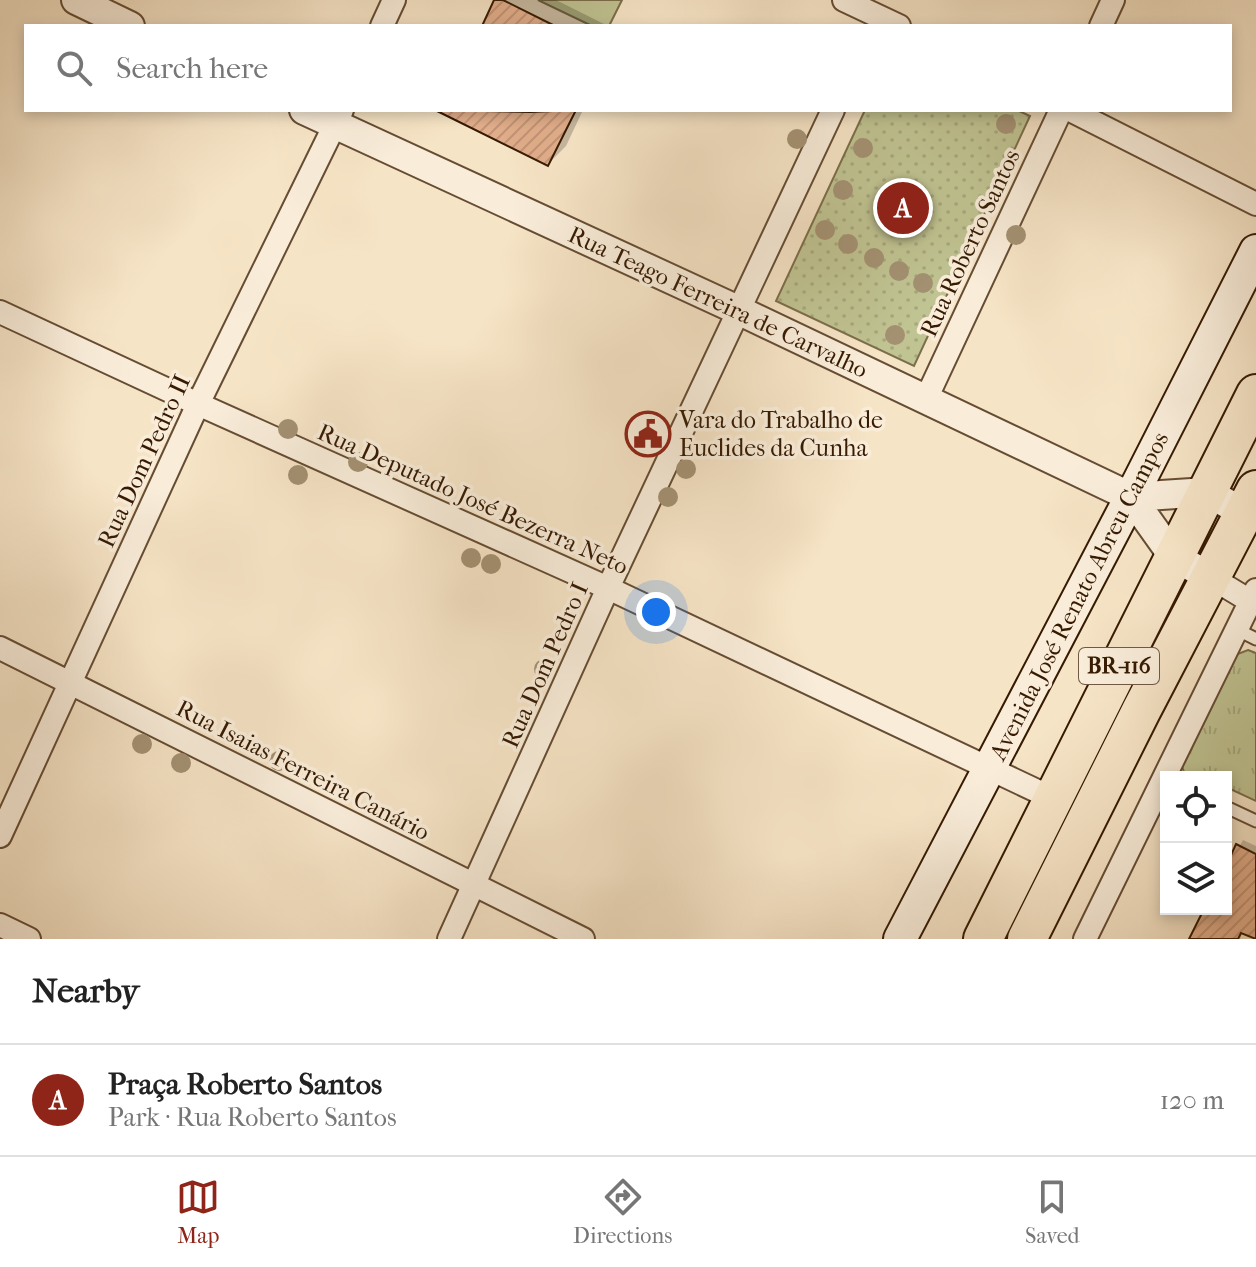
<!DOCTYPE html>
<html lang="en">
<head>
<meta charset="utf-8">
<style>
  :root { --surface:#fff; --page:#f2f2f2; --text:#222; --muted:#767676; --line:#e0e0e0; --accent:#8f2418 }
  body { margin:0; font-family:"IM FELL French Canon",serif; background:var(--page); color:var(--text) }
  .controls { position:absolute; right:24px; bottom:24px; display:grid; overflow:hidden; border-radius:0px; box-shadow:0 4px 12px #0003 }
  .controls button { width:72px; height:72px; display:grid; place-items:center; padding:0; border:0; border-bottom:2px solid var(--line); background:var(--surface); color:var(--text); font:40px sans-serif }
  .you { position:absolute; left:656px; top:612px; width:28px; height:28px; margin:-20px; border:6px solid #fff; border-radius:50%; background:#1a73e8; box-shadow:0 0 0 12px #1a73e833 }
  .badge { display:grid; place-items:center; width:52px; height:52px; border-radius:50%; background:var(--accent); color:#fff; font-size:26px; font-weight:700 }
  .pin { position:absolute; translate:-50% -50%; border:4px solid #fff; box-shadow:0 2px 8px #0006 }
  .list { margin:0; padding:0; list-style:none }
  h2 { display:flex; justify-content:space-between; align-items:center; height:104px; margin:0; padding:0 32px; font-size:34px }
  h2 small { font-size:26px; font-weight:400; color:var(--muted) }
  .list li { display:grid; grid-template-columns:52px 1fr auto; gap:24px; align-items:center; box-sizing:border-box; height:112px; padding:0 32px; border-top:2px solid var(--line) }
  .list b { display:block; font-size:30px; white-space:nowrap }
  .list p { margin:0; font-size:26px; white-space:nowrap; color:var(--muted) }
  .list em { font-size:26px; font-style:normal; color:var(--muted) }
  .icon { flex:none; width:44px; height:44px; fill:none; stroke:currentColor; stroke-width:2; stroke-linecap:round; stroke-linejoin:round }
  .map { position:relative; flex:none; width:1256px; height:939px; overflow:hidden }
  .search { position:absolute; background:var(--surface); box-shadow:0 4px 12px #0003; left:24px; right:24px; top:24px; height:88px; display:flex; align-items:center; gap:20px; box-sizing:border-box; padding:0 28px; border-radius:0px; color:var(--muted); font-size:30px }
  .sheet { height:216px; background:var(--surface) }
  nav { display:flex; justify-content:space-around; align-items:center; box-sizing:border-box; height:112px; border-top:2px solid var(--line); background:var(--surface); font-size:22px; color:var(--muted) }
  nav a { display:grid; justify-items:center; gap:4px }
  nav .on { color:var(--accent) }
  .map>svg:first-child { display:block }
  .grass { fill:url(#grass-tufts); stroke:#7b6e4a; stroke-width:2 }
  .park { fill:url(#park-dots); stroke:#7b6e4a; stroke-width:2 }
  .pitch { fill:#c0c392; stroke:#7b6e4a; stroke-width:2 }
  .shadow { fill:#0003 }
  .building { fill:url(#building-hatch); stroke:#361a02; stroke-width:2 }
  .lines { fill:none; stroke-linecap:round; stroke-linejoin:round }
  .service-casing { stroke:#664c33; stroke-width:15 }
  .minor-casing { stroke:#664c33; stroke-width:26 }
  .tertiary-casing { stroke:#664c33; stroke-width:32 }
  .secondary-casing { stroke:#361a02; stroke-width:36 }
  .trunk-casing { stroke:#361a02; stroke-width:42 }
  .service { stroke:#f9edda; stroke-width:11 }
  .minor { stroke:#f9edda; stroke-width:22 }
  .tertiary { stroke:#f9edda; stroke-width:28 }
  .secondary { stroke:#f9edda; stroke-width:32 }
  .trunk { stroke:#f6e4c6; stroke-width:38 }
  .tree { fill:#a39172 }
  .labels { text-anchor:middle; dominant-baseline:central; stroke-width:7; stroke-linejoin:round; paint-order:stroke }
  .shield { fill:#f9edda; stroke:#705943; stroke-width:2 }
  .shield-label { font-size:22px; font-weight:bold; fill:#361a02 }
  .street-label { font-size:24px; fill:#361a02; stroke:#f9edda }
  .poi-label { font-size:24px; fill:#361a02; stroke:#f9edda; text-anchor:start }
</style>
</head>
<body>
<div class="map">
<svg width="1256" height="939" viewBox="0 0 1256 939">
  <defs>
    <pattern id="grass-tufts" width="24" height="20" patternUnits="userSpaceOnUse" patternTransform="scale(2)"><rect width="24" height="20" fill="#c0c392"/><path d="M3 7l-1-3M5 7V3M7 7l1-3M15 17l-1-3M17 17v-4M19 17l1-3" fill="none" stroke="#a6a77c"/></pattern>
    <pattern id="park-dots" width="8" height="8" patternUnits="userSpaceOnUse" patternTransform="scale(2)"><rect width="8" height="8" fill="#c0c392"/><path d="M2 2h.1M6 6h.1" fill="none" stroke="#a6a77c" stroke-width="1.8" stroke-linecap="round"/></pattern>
    <pattern id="building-hatch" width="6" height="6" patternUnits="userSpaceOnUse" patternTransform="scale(2)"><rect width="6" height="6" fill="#e1ad8a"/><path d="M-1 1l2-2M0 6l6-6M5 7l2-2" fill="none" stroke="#c29475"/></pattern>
  </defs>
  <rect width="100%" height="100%" fill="#f6e4c6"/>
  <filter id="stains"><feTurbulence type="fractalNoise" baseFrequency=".0025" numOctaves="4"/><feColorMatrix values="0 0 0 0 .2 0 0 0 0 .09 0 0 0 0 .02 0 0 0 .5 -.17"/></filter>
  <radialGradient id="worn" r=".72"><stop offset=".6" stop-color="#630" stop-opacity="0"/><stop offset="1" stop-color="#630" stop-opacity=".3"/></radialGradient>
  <path class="grass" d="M1248 650 1256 653V801L1226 787V777H1186L1181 764 1235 655Z"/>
  <path class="park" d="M865 110H1017L1030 116 914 366 776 301Z"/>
  <path class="pitch" d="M538 0H622L609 26H592Z"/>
  <path class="shadow" d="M497 0H556L608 26H484Z
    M439 110H583L566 146 548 164Z
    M1243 840 1256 846V938L1243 931 1240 939H1192L1206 909H1226V870Z"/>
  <path class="building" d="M494 0H503L555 26H482Z
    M435 110 530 112 576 110 548 166Z
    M1236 844 1256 854V939L1241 933 1238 939H1189L1204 909H1226V866Z"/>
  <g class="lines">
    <g class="service-casing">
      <path id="service" d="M1236 629 1256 639
        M1226 807 1256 821"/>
    </g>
    <g class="minor-casing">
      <path id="minor" d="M844 0 899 26
        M382 26 394 0
        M1101 26 1113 0
        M1070 110 1256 204
        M0 312 198 404 608 588 1054 799
        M926 399 1061 110
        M1212 578 1250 601
        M0 648 583 939
        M0 836 198 404 342 110
        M0 925 29 939
        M449 939 608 588 833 110
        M1085 939 1256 590"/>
    </g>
    <g class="tertiary-casing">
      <path id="tertiary" d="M76 0 130 26
        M304 110 740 311 1131 497 1207 492 1244 513
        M1131 497 1173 556 1212 578"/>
    </g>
    <g class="secondary-casing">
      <path id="secondary" d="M900 939 1131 497 1256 251"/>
    </g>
    <g class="trunk-casing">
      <path id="trunk" d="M983 939 1256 394
        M1027 939 1141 711 1256 490"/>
    </g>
    <use href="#service" class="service"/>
    <use href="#minor" class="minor"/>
    <use href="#tertiary" class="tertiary"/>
    <use href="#secondary" class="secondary"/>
    <use href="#trunk" class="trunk"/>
  </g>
  <g class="tree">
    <circle cx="1006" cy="124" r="10"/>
    <circle cx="797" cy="139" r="10"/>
    <circle cx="863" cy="148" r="10"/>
    <circle cx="843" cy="190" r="10"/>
    <circle cx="825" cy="230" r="10"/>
    <circle cx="1016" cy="235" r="10"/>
    <circle cx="848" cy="244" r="10"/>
    <circle cx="874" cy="258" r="10"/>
    <circle cx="899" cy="271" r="10"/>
    <circle cx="923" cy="283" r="10"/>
    <circle cx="895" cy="335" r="10"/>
    <circle cx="288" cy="429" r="10"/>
    <circle cx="358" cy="462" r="10"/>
    <circle cx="686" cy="469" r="10"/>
    <circle cx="298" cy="475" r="10"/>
    <circle cx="668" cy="497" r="10"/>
    <circle cx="471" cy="558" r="10"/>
    <circle cx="491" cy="564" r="10"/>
    <circle cx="544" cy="669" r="10"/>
    <circle cx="142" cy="744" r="10"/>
    <circle cx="279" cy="761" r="10"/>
    <circle cx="181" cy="763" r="10"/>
  </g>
  <defs>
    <g id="civic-ring" transform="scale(2.3)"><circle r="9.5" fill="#f9edda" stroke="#8f2418" stroke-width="1.5"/><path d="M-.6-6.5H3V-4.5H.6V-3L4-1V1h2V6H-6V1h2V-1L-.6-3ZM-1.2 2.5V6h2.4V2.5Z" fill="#8f2418"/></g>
  </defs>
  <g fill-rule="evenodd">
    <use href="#civic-ring" x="648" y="434"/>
  </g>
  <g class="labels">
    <rect class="shield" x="1079" y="648" width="80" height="36" rx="6"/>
    <g class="shield-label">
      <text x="1119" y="666">BR-116</text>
    </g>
    <g class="street-label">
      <text transform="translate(970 243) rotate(-65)">Rua Roberto Santos</text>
      <text transform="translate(718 302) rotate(25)">Rua Teago Ferreira de Carvalho</text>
      <text transform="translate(144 461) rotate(-65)">Rua Dom Pedro II</text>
      <text transform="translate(473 499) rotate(24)">Rua Deputado José Bezerra Neto</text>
      <text transform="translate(1079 596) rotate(-63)">Avenida José Renato Abreu Campos</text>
      <text transform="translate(545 665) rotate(-66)">Rua Dom Pedro I</text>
      <text transform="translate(303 770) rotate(27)">Rua Isaias Ferreira Canário</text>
    </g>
    <g class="poi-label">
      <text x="679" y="420">Vara do Trabalho de<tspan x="679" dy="28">Euclides da Cunha</tspan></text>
    </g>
  </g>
  <rect width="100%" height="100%" filter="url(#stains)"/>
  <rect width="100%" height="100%" fill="url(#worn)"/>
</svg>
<div class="controls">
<button><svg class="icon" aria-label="locate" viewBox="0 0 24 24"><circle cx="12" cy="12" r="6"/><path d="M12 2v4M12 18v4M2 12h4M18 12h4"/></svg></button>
<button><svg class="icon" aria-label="layers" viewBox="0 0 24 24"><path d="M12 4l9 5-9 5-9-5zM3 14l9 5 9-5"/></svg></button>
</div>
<div class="you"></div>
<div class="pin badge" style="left:903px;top:208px">A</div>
<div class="search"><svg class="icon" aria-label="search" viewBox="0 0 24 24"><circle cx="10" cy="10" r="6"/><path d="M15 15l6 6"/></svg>Search here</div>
</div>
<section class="sheet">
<h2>Nearby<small></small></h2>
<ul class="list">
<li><span class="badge">A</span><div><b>Praça Roberto Santos</b><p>Park · Rua Roberto Santos</p></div><em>120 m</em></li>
</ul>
</section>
<nav>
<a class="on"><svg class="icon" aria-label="map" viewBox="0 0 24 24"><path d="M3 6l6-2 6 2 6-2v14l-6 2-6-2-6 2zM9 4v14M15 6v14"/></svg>Map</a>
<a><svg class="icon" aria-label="directions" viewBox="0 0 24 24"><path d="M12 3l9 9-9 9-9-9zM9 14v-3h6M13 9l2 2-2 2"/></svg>Directions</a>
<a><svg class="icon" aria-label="saved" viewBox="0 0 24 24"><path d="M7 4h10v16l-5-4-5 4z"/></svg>Saved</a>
</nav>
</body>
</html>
